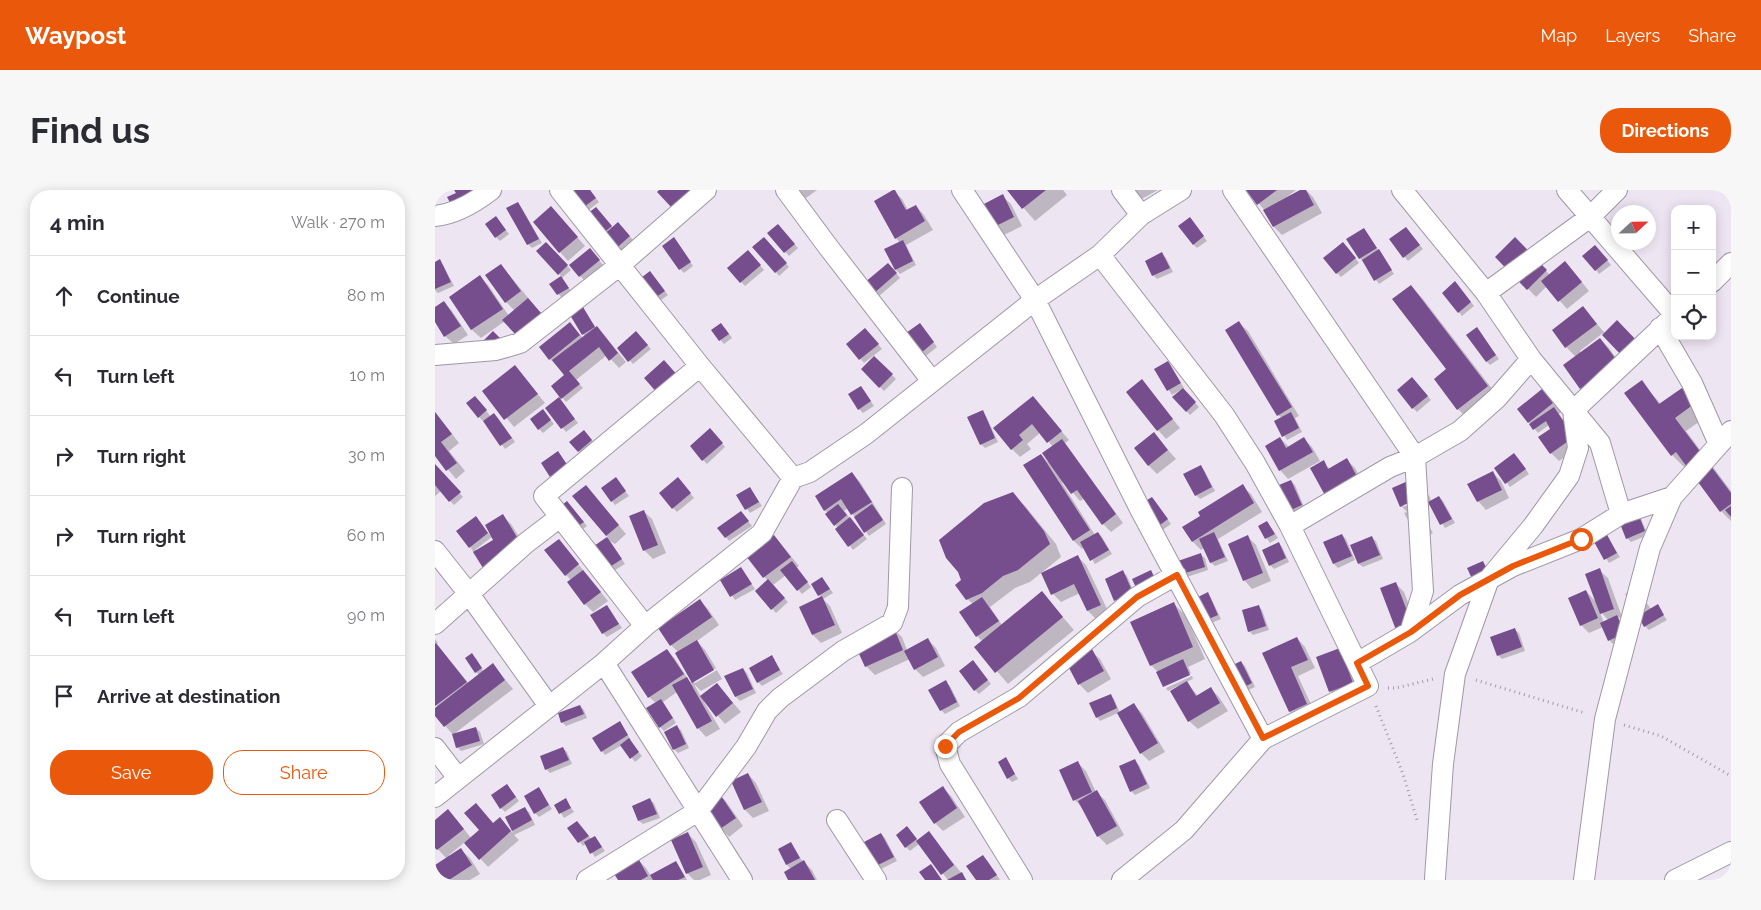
<!DOCTYPE html>
<html lang="en">
<head>
<meta charset="utf-8">
<style>
  :root { --surface:#fff; --page:#f7f7f7; --text:#2b2b33; --muted:#7c7c81; --line:#e1e1e2; --accent:#ea580c }
  body { margin:0; font-family:Raleway,sans-serif; background:var(--page); color:var(--text) }
  .controls { position:absolute; right:15px; top:15px; display:grid; overflow:hidden; border-radius:10px; box-shadow:0 2px 12px #0003 }
  .controls button { width:45px; height:45px; display:grid; place-items:center; padding:0; border:0; border-bottom:1px solid var(--line); background:var(--surface); color:var(--text); font:25px sans-serif }
  .compass { position:absolute; left:1176px; top:15px; width:45px; height:45px; border-radius:50%; background:var(--surface); box-shadow:0 2px 12px #0003; rotate:68deg }
  .stop { position:absolute; width:15px; height:15px; margin:-11px; border:4px solid #ea580c; border-radius:50%; background:#fff }
  .stop.end { background:#ea580c; border-color:#fff; box-shadow:0 1px 5px #0008 }
  .list { margin:0; padding:0; list-style:none }
  h2 { display:flex; justify-content:space-between; align-items:center; height:65px; margin:0; padding:0 20px; font-size:21px }
  h2 small { font-size:16px; font-weight:400; color:var(--muted) }
  .list li { display:grid; grid-template-columns:32px 1fr auto; gap:15px; align-items:center; box-sizing:border-box; height:80px; padding:0 20px; border-top:1px solid var(--line) }
  .list b { display:block; font-size:19px; white-space:nowrap }
  .list em { font-size:16px; font-style:normal; color:var(--muted) }
  .actions { display:flex; gap:10px; padding:15px 20px }
  .actions a { flex:1; padding:11px 0; border:1px solid var(--accent); border-radius:20px; text-align:center; font-size:18px; color:var(--accent) }
  .actions .main { background:var(--accent); color:#fff }
  .icon { flex:none; width:28px; height:28px; fill:none; stroke:currentColor; stroke-width:2; stroke-linecap:round; stroke-linejoin:round }
  .map { position:relative; flex:none; width:1296px; height:690px; overflow:hidden; border-radius:20px }
  header { display:flex; align-items:center; gap:30px; box-sizing:border-box; height:70px; padding:0 25px; background:var(--accent); color:#fff }
  header strong { font-size:24px }
  nav { display:flex; gap:28px; margin-inline-start:auto; font-size:18px }
  .intro { display:flex; align-items:center; justify-content:space-between; box-sizing:border-box; height:120px; padding:0 30px }
  h1 { margin:0; font-size:35px }
  .button { padding:12px 22px; border-radius:20px; background:var(--accent); color:#fff; font-size:18px; font-weight:700 }
  main { display:flex; gap:30px; padding:0 30px }
  aside { flex:1; background:var(--surface); border-radius:20px; box-shadow:0 2px 12px #0003 }
  .map>svg:first-child { display:block }
  .shadow { fill:#0003; fill-rule:evenodd }
  .building { fill:#764d8d }
  .lines { fill:none; stroke-linecap:round; stroke-linejoin:round }
  .minor-casing { stroke:#a097a4; stroke-width:22 }
  .path { stroke:#a39ca7; stroke-width:3; stroke-dasharray:1 4; stroke-linecap:butt }
  .minor { stroke:#fff; stroke-width:20 }
  .route { stroke:#ea580c; stroke-width:6 }
</style>
</head>
<body>
<header>
<strong>Waypost</strong>
<nav><a>Map</a><a>Layers</a><a>Share</a></nav>
</header>
<div class="intro"><h1>Find us</h1><a class="button">Directions</a></div>
<main>
<aside>
<h2>4 min<small>Walk · 270 m</small></h2>
<ul class="list">
<li><svg class="icon" aria-label="ahead" viewBox="0 0 24 24"><path d="M12 20V5M6 11l6-6 6 6"/></svg><div><b>Continue</b></div><em>80 m</em></li>
<li><svg class="icon" aria-label="left" viewBox="0 0 24 24"><path d="M17 20v-9H6M10 6l-5 5 5 5"/></svg><div><b>Turn left</b></div><em>10 m</em></li>
<li><svg class="icon" aria-label="right" viewBox="0 0 24 24"><path d="M7 20v-9h11M14 6l5 5-5 5"/></svg><div><b>Turn right</b></div><em>30 m</em></li>
<li><svg class="icon" aria-label="right" viewBox="0 0 24 24"><path d="M7 20v-9h11M14 6l5 5-5 5"/></svg><div><b>Turn right</b></div><em>60 m</em></li>
<li><svg class="icon" aria-label="left" viewBox="0 0 24 24"><path d="M17 20v-9H6M10 6l-5 5 5 5"/></svg><div><b>Turn left</b></div><em>90 m</em></li>
<li><svg class="icon" aria-label="arrive" viewBox="0 0 24 24"><path d="M6 21V4h12l-3 4 3 4H6"/></svg><div><b>Arrive at destination</b></div></li>
</ul>
<div class="actions"><a class="main">Save</a><a>Share</a></div>
</aside>
<div class="map">
<svg width="1296" height="690" viewBox="0 0 1296 690">
  <rect width="100%" height="100%" fill="#eee5f3"/>
  <path class="shadow" d="M142 0H155L164 12 146 26Z
    M363 0H382L371 8Z
    M573 0H628L632 5 600 31Z
    M693 0H723L703 11Z
    M813 0H861L852 7V9L871 0 878 7 887 23 847 45 839 37 830 21Z
    M459 1 467 9 473 20 481 16 489 25 498 40 471 55 481 75 465 84 461 80 451 60 465 53 461 48Z
    M567 6 576 14 587 36 569 45 560 37Z
    M82 13 86 17 107 53 97 58 93 54 73 18Z
    M165 22 178 38 187 37 198 50 180 66 177 62Z
    M124 26 150 56 133 71 99 33Z
    M61 27 74 44 65 51 61 47Z
    M758 33 772 51 762 58 758 54Z
    M971 38 988 59 973 71 956 50Z
    M346 39 363 58 354 66 333 43Z
    M929 39 959 84 944 94 925 68Z
    M239 49 258 76 249 83 245 79Z
    M1080 49 1115 85 1138 81 1154 101 1132 119 1112 96 1101 107 1062 67Z
    M333 52 354 77 344 86 341 82Z
    M111 53 136 80 126 89 137 102 127 108 116 95 127 87 102 61Z
    M912 57 924 73 906 87 902 83Z
    M1164 60 1176 75 1164 84 1161 80Z
    M159 64 168 75 149 90 136 76Z
    M727 64 731 68 738 82 722 89 718 85Z
    M317 66 329 80 310 96 294 79Z
    M4 71 8 75 19 96 3 103 0 100V73Z
    M66 75 113 132 70 131 46 148 37 140 15 107 45 87 53 95 74 126 80 121 71 112Z
    M457 78 465 88 443 107 430 93Z
    M219 87 233 105 222 113Z
    M976 96 988 109 1065 209 1035 231 1023 219 1013 180Z
    M1024 97 1039 116 1027 126 1024 122Z
    M9 112 17 121 33 145 19 154 10 146 0 130V118Z
    M1148 118 1197 174 1168 143 1145 161 1146 163 1165 149 1174 158 1190 181 1154 206 1146 198 1141 167 1131 157Z
    M148 119 161 138 170 146 191 172 184 178 172 165 141 190 148 198 131 212 117 196 130 185 115 169 135 134 150 150V146L148 144Z
    M804 133 813 141 864 226 860 228 867 242 852 250 841 232 847 228 843 225Z
    M290 138 297 148 289 154 277 141Z
    M488 138 502 157 491 166 487 162Z
    M1042 139 1064 169 1055 175 1051 171Z
    M434 143 447 159 429 173 413 154Z
    M205 147 216 159 198 174 184 159Z
    M439 167 461 189 449 201 427 179Z
    M733 173 749 198 747 199 764 217 755 225 739 207 747 199 737 205 721 180Z
    M80 176 110 213 79 237 49 201Z
    M707 191 745 238 731 249 723 240Z
    M1206 192 1226 214 1246 199 1271 227 1251 241 1296 301V331L1286 321 1252 275 1249 277 1237 265Z
    M981 193 996 210 982 222 978 218Z
    M429 201 439 216 428 223 424 219Z
    M1107 201 1126 222 1124 224 1146 256 1124 271 1116 263 1117 239 1114 235 1103 243 1094 232Z
    M598 208 634 250 630 253 688 333 676 342 668 334 650 308 645 311 628 291 627 293 660 345 663 343 667 347 677 364 660 374 650 357 647 359 639 351 590 275 606 265 613 272 618 257 606 242 592 254 596 259 585 267 577 259Z
    M44 211 56 227 59 225 63 228 80 252 70 259 49 230 48 231 44 227 33 214Z
    M127 213 143 233 131 242 112 218Z
    M108 221 119 234 108 243 104 239Z
    M0 222 24 253 14 261 30 281 21 289 0 264Z
    M547 222 551 226 563 252 550 258 546 254Z
    M279 244 290 257 272 274 268 270Z
    M719 244 741 269 722 284 714 276Z
    M153 245 160 254 148 265 144 261Z
    M845 248 854 257 869 249 877 257 885 271 853 289 845 280 831 256Z
    M1083 268 1094 284 1075 297 1060 278Z
    M912 270 920 278 932 300 902 317 888 272 895 279Z
    M0 275 28 307 19 315 6 301 0 306Z
    M765 276 769 280 780 301 765 309 761 305Z
    M417 283 425 292 451 334 434 346 413 318 409 321 432 349 418 360 390 320Z
    M1058 283 1066 291 1074 308 1051 320 1043 311Z
    M981 288 990 297 993 303 968 314V317L994 305 996 311 1004 307 1008 311 1020 333 1010 338 996 315 984 320 998 343 986 350 982 346 969 323 972 322 966 316 958 299Z
    M856 291 860 295 870 319 861 323 857 320Z
    M184 293 194 306 180 315 177 311Z
    M247 293 259 308 242 322 238 318Z
    M151 296 191 344 180 354 175 351 190 374 175 383 157 358 173 348Z
    M807 296 816 304 827 322 783 349 793 371 780 376 776 373 769 358 766 360 758 352 767 326Z
    M315 298 327 316 315 323 303 306Z
    M577 303 590 316 621 354 626 367 595 392 580 398 555 417 567 435 606 402 639 440 573 494 541 457 548 452 542 446 538 414 532 409 527 390Z
    M720 312 736 334 726 341Z
    M136 317 152 336 142 343Z
    M208 321 217 329 231 363 218 369 209 360Z
    M1203 325 1206 329 1213 345 1196 352 1192 348Z
    M68 326 76 334 94 363 49 377 35 357 44 331 55 345ZM58 346 60 350 41 361 40 360Z
    M309 326 317 336 294 351 291 347Z
    M832 332 843 348 835 353 824 337Z
    M1169 343 1185 367 1174 373 1159 349Z
    M907 345 911 349 920 370 903 378 899 374 890 352Z
    M339 346 364 376 361 378 376 397 367 404 351 385 338 395 353 412 341 423 321 401 333 391 313 367Z
    M813 347 821 355 836 391 817 399 809 390Z
    M937 348 941 351 948 369 928 377 924 374Z
    M124 350 173 411 158 422 150 414 136 390 131 385Z
    M843 353 847 357 854 372 839 379 835 375Z
    M766 365 770 368 773 380 752 387 744 371Z
    M643 367 651 375 674 423 661 429 653 421 645 403 626 412 618 404Z
    M306 379 320 399 300 410 287 390Z
    M1164 380 1173 388 1187 427 1183 428 1193 447 1178 454 1174 450 1168 437 1154 443 1146 435 1151 401 1162 413ZM1164 420 1174 431 1169 433Z
    M688 382 692 386 701 407 684 414 681 410 671 389Z
    M387 388 398 403 388 409 395 416 407 443 386 453 378 445 365 418 387 408 384 405Z
    M961 394 969 402 985 443 970 448Z
    M1200 397 1216 419 1222 416 1232 430 1214 440 1210 436 1190 404Z
    M772 404 776 408 786 429 774 434Z
    M265 411 273 419 284 435 262 451 270 460 281 478 258 491 260 493 282 480 287 489 266 501 259 494 266 507 282 494 306 522 290 534 270 511 269 512 285 539 271 547 263 538 242 502 228 512 241 533 229 541 225 537 221 513 214 507 198 483 232 460 240 469 255 492 257 491 243 462 236 455Z
    M739 414 751 426 770 469 753 477 756 483 729 496 722 481 716 475Z
    M172 416 187 438 172 447 168 443Z
    M823 416 827 420 834 440 818 445 814 441Z
    M458 439 467 447 472 460 493 450 501 458 510 476 488 487 480 479 475 469 440 485 431 476Z
    M1080 440 1084 443 1090 461 1067 469 1063 465Z
    M862 448 870 457 880 478 863 486 880 523 863 530 855 522 828 463Z
    M0 449 3 453 1 454 34 494 44 485 41 482V468L49 482 58 475 78 499 19 544 41 538 45 542 49 554 26 561 22 557 19 546 0 524V519L3 517 0 514Z
    M905 460 925 502 903 510 895 501Z
    M656 461 665 469 676 489 653 503 644 494 633 475Z
    M336 467 348 484 327 496 323 492Z
    M806 472 810 476 820 497 809 502Z
    M542 476 556 494 544 504 540 500Z
    M308 479 312 483 321 503 305 511 301 507Z
    M757 486 758 489 751 492 763 506 776 499 784 507 793 521 763 539 754 531 743 496 733 501 731 498Z
    M511 492 515 496 525 516 510 524 506 520Z
    M675 505 679 509 685 523 699 515 707 523 730 562 714 571 706 563 683 523 665 531 662 527Z
    M145 516 149 520 152 528 131 536 127 532Z
    M185 533 196 550 194 551 207 566 200 572 187 555 170 565 167 561Z
    M242 537 246 540 254 558 243 563 239 559Z
    M128 558 132 562 137 574 115 583 111 579Z
    M571 569 583 589 577 592 573 588Z
    M700 571 704 575 715 598 700 605 696 601Z
    M643 573 651 581 661 602 670 610 689 645 672 655 663 646 648 619 640 610Z
    M313 584 321 593 334 621 318 628 310 620 297 591Z
    M72 595 84 611 70 622 66 618Z
    M508 598 516 606 530 627 508 641 500 633Z
    M104 599 117 619 104 627 100 623Z
    M281 602 290 610 308 636 294 647 286 638Z
    M131 610 139 622 129 628 121 615Z
    M215 610 219 613 225 628 208 634 204 631Z
    M90 619 94 622 100 635 79 645 84 650 53 677 30 652 14 665 15 667 26 660 35 668 45 684 35 690H0V677L12 669 0 656V632L21 629 36 648 65 629 78 643 72 628Z
    M146 636 156 649 160 647 163 651 170 661 160 667 151 654 148 656 134 638Z
    M476 642 483 651 494 643 532 690H513L484 654 475 661 471 657Z
    M253 644 261 652 276 685 265 690H259L252 683 238 650Z
    M446 644 450 648 462 671 446 679 442 675Z
    M356 654 368 672H369L377 680 382 690H355L356 679 352 675 345 660Z
    M203 670 211 678 216 686 241 672 252 690H184Z
    M552 670 565 690H542Z"/>
  <path class="building" d="M19 0H38L41 7 18 18 12 7 21 3Z
    M140 0H155L161 8 141 23 130 8Z
    M224 0H255L237 18 222 2Z
    M458 0H460L471 20 481 15 490 31 460 49 439 11Z
    M572 0H611L587 19Z
    M811 0H842L822 15Z
    M865 0H871L879 15 838 37 828 20Z
    M568 4 579 27 559 37 547 15Z
    M83 12 104 49 92 55 71 18Z
    M116 16 143 47 124 63 98 32Z
    M161 17 177 36 162 48 147 28Z
    M61 26 71 40 60 48 50 34Z
    M755 27 769 46 758 55 743 36Z
    M183 32 195 46 176 63 164 49Z
    M343 34 360 54 349 63 332 43Z
    M971 37 985 55 968 68 954 49Z
    M929 38 942 58 924 69 911 49Z
    M239 47 256 72 244 80 227 56Z
    M329 47 352 73 340 83 317 57Z
    M1080 47 1112 80 1092 100 1060 67Z
    M468 50 478 71 460 80 449 59Z
    M111 52 133 75 123 85 101 61Z
    M908 52 921 68 901 84 888 68Z
    M1160 55 1173 70 1160 81 1147 66Z
    M155 58 165 70 144 87 134 75Z
    M944 59 957 80 939 91 927 70Z
    M313 60 326 75 305 93 292 78Z
    M727 62 735 78 717 86 710 71Z
    M5 69 16 92 0 99V72Z
    M1130 71 1147 92 1123 112 1106 91Z
    M453 73 462 83 438 104 429 93Z
    M66 74 86 101 70 113 50 85Z
    M215 81 230 101 217 110 202 91Z
    M45 85 68 119 36 140 14 107Z
    M126 86 134 98 122 105 114 94Z
    M1020 91 1036 112 1023 123 1007 103Z
    M976 95 1053 196 1022 220 999 189 1011 179 957 109Z
    M93 108 106 123 81 145 67 130Z
    M9 111 26 136 9 147 0 132V117Z
    M1148 116 1162 134 1130 158 1117 140Z
    M148 117 160 137 147 145 135 125Z
    M1182 130 1203 152 1188 167 1167 145Z
    M804 131 857 217 842 226 790 140Z
    M135 132 145 145 114 170 104 157Z
    M286 133 294 144 284 151 276 140Z
    M485 133 499 152 486 163 471 143Z
    M162 136 183 163 174 171 164 157 134 181 145 194 126 209 116 196 129 185 117 170Z
    M1042 137 1061 165 1051 172 1031 145Z
    M430 138 444 154 424 170 411 154Z
    M58 141 69 152 45 154Z
    M201 141 213 155 193 172 182 158Z
    M1165 148 1183 172 1145 199 1128 175Z
    M439 166 458 184 444 198 426 179Z
    M229 170 244 187 224 205 209 188Z
    M733 171 746 193 732 201 719 179Z
    M80 175 103 204 69 230 47 201Z
    M977 187 993 206 977 219 962 200Z
    M707 189 738 229 722 241 691 202Z
    M1207 190 1224 214 1247 198 1259 214 1240 228 1296 303V314L1285 322 1241 262 1236 266 1189 203Z
    M426 196 436 211 423 220 413 204Z
    M748 198 761 212 751 222 737 207Z
    M1107 199 1118 213 1093 233 1082 219Z
    M40 206 52 220 43 228 31 213Z
    M598 206 627 241 612 253 597 234 584 245 588 250 576 260 558 238Z
    M124 207 140 229 126 239 110 218Z
    M1119 217 1139 247 1115 264 1103 247 1115 239 1111 231 1098 240 1094 234Z
    M108 219 116 230 103 240 95 229Z
    M548 220 560 248 545 255 532 227Z
    M0 222 17 244 6 252 22 273 11 281 0 266Z
    M856 222 864 238 847 247 839 231Z
    M59 223 77 248 65 256 48 231Z
    M275 238 288 253 267 271 255 256Z
    M149 240 157 250 143 262 134 252Z
    M719 242 733 260 713 276 699 258Z
    M845 247 851 258 869 247 878 262 844 281 830 256Z
    M627 249 681 324 667 335 642 300 636 304 607 263Z
    M123 261 133 276 115 287 106 273Z
    M1079 263 1091 279 1070 294 1059 278Z
    M606 264 655 340 638 351 588 275Z
    M912 268 925 292 892 309 875 278 889 270 893 279Z
    M0 274 26 302 14 312 0 295Z
    M766 275 777 297 760 306 748 284Z
    M1058 281 1067 300 1042 312 1032 294Z
    M417 282 437 312 416 325 406 309 389 321 380 306Z
    M181 287 191 301 176 312 166 298Z
    M243 287 256 303 237 319 224 303Z
    M982 287 990 305 965 317 957 298Z
    M856 290 867 315 856 320 844 295Z
    M808 294 819 313 757 352 747 337 765 326 763 322Z
    M151 295 184 335 171 346 137 306Z
    M315 297 324 312 310 320 301 305Z
    M578 302 609 341 615 354 583 380 568 386 547 403 531 410 520 395 526 390 523 382 511 368 504 350 549 313Z
    M1004 306 1017 329 1005 335 993 312Z
    M717 307 733 329 721 338 704 315Z
    M132 311 149 332 137 340 121 320Z
    M403 314 412 325 399 336 390 324Z
    M437 314 448 330 429 343 419 327Z
    M1296 316V327L1290 320Z
    M209 320 223 355 208 361 194 326Z
    M306 321 314 331 290 348 282 338Z
    M1203 323 1210 341 1191 349 1184 331Z
    M68 324 86 354 48 378 38 362 58 350 50 335Z
    M41 326 53 343 34 358 21 341Z
    M415 327 429 345 413 357 400 339Z
    M832 331 840 344 830 349 823 336Z
    M1170 341 1182 363 1169 370 1157 348Z
    M663 342 674 360 655 371 645 352Z
    M779 342 790 367 775 373 764 349Z
    M907 344 917 366 898 374 888 352Z
    M339 345 356 367 328 388 311 366Z
    M813 345 828 383 808 391 793 354Z
    M937 346 945 365 923 374 915 355Z
    M172 347 187 369 170 380 156 358Z
    M124 349 144 374 130 386 109 360Z
    M844 352 851 368 834 376 827 360Z
    M766 363 770 377 747 384 743 371Z
    M643 365 666 415 652 421 639 394 616 405 606 383Z
    M357 371 373 392 362 401 345 380Z
    M1048 371 1056 388 1040 395 1032 378Z
    M306 377 317 394 295 407 285 390Z
    M1165 378 1179 419 1165 424 1150 384Z
    M148 380 166 402 149 415 132 392Z
    M688 380 698 403 679 411 670 389Z
    M716 380 722 393 703 402 697 389Z
    M387 387 395 399 383 406 376 394Z
    M333 389 350 408 336 420 320 401Z
    M961 392 977 434 961 440 945 398Z
    M1151 400 1163 428 1145 436 1133 408Z
    M607 401 628 427 560 483 539 457Z
    M773 402 783 425 769 431 759 409Z
    M387 406 400 435 377 445 364 417Z
    M547 407 564 431 541 447 524 422Z
    M265 409 277 427 235 456 223 438Z
    M739 412 758 457 715 476 695 432Z
    M1223 414 1229 425 1209 437 1203 426Z
    M172 415 184 434 167 444 155 425Z
    M824 415 831 436 813 442 807 420Z
    M1182 425 1190 443 1173 451 1165 433Z
    M459 438 468 460 430 477 420 455Z
    M1080 438 1087 457 1062 466 1055 447Z
    M862 447 873 470 856 477 872 514 854 522 827 463Z
    M493 448 503 467 479 480 469 461Z
    M262 450 279 480 257 493 240 463Z
    M1 453 32 492 0 516V454Z
    M905 458 918 493 894 502 881 467Z
    M232 459 249 484 213 508 196 482Z
    M657 459 669 481 643 495 632 474Z
    M37 463 47 478 40 483 30 468Z
    M337 465 345 480 322 493 314 478Z
    M748 469 755 485 728 497 721 482Z
    M538 470 553 490 539 501 524 481Z
    M806 471 817 493 805 499 794 477Z
    M58 473 70 490 9 537 0 526V518Z
    M308 478 318 499 300 507 289 486Z
    M252 487 277 531 262 539 237 495Z
    M511 490 522 512 505 521 493 500Z
    M752 491 761 506 776 497 785 513 753 532 735 501Z
    M282 493 298 513 281 527 265 506Z
    M676 504 682 518 661 528 654 513Z
    M226 509 238 528 224 538 211 518Z
    M699 513 723 553 705 564 682 523Z
    M145 515 149 524 126 533 123 523Z
    M185 531 193 545 166 562 157 548Z
    M242 535 251 554 238 560 229 542Z
    M41 537 45 551 21 558 17 544Z
    M194 548 204 562 195 569 185 555Z
    M128 557 134 570 110 580 105 566Z
    M571 567 580 584 572 589 563 572Z
    M700 569 712 594 695 602 684 576Z
    M643 571 657 602 638 611 624 580Z
    M313 583 327 612 309 620 296 591Z
    M72 594 81 607 65 619 56 605Z
    M508 596 522 618 499 634 484 612Z
    M104 597 114 615 99 624 89 606Z
    M282 600 301 628 285 639 265 612Z
    M662 600 682 636 662 647 643 611Z
    M131 608 136 618 124 624 119 615Z
    M215 608 222 624 203 631 197 616Z
    M41 613 58 633 65 627 76 641 44 670 29 653 44 640 29 623Z
    M90 617 97 630 77 641 70 627Z
    M13 619 29 639 2 660 0 658V630Z
    M142 631 154 646 143 653 132 638Z
    M472 636 482 649 470 658 461 645Z
    M494 641 519 675 506 685 481 651Z
    M253 642 268 677 251 684 236 650Z
    M446 643 459 667 441 676 429 652Z
    M160 646 167 657 155 664 149 652Z
    M356 652 365 668 351 675 343 659Z
    M26 658 37 675 14 690H0V675Z
    M548 665 562 685 554 690H541L531 676Z
    M203 668 213 686 206 690H183L178 682Z
    M369 670 380 690H353L349 682Z
    M241 671 250 687 243 690H218L215 685Z
    M496 674 507 690H490L484 682Z
    M527 682 531 690H512Z"/>
  <g class="lines">
    <g class="minor-casing">
      <path id="minor" d="M125 0 265 176 358 288
        M351 0 394 58 497 191
        M527 0 600 110 705 319 828 549
        M687 0 706 25
        M798 0 980 267 988 401 975 442
        M967 0 1051 103 1096 169 1165 253 1186 324 1237 307
        M1132 0 1240 125
        M0 26C21 24 39 13 56 0
        M665 65 789 225 820 273 855 336 933 496 828 549 749 640 687 690
        M1277 92 1296 73
        M1051 103 1155 27 1182 0
        M1225 138 1257 193 1284 254
        M0 165 61 160 85 153 185 75 271 0
        M1138 221 1240 125
        M855 336 955 277 980 267 1025 241 1062 208 1096 169
        M0 361 34 404 114 516
        M0 434 91 353 125 327
        M210 436 109 306 265 176
        M169 473 307 690
        M922 473 975 442 1025 405 1078 376 1146 349 1186 324
        M0 558 23 588
        M0 607 169 473 210 436 327 343 358 288 375 282 431 244 600 110 665 65 706 25 746 0
        M402 630 441 690
        M1000 688 1008 574 1020 484 1054 389 1098 336 1134 286 1143 258 1138 221
        M152 690 263 621 311 557 332 521 345 508 408 461 457 433 463 417 467 298
        M587 690 515 574 510 556 524 542 584 507 702 407 741 385
        M1149 690 1170 529 1215 358 1237 307 1296 241
        M1240 690 1296 662"/>
    </g>
    <path class="path" d="M1041 490 1150 523
      M953 498H961L998 489
      M941 516 968 584 982 630
      M1189 535 1226 546 1296 586"/>
    <use href="#minor" class="minor"/>
  </g>
  <g class="lines">
    <path class="route" d="M510 556 524 542 584 508 702 407 742 385 828 548 933 496 922 473 976 442 1025 405 1078 376 1146 349"/>
  </g>
</svg>
<div class="controls">
<button>+</button>
<button>−</button>
<button><svg class="icon" aria-label="locate" viewBox="0 0 24 24"><circle cx="12" cy="12" r="6"/><path d="M12 2v4M12 18v4M2 12h4M18 12h4"/></svg></button>
</div>
<svg class="compass" viewBox="-18 -18 36 36"><path d="M0-13l5 13h-10z" fill="#e53935"/><path d="M0 13l5-13h-10z" fill="#7c7c81"/></svg>
<div class="stop" style="left:1146px;top:349px"></div>
<div class="stop end" style="left:510px;top:556px"></div>
</div>
</main>
</body>
</html>
